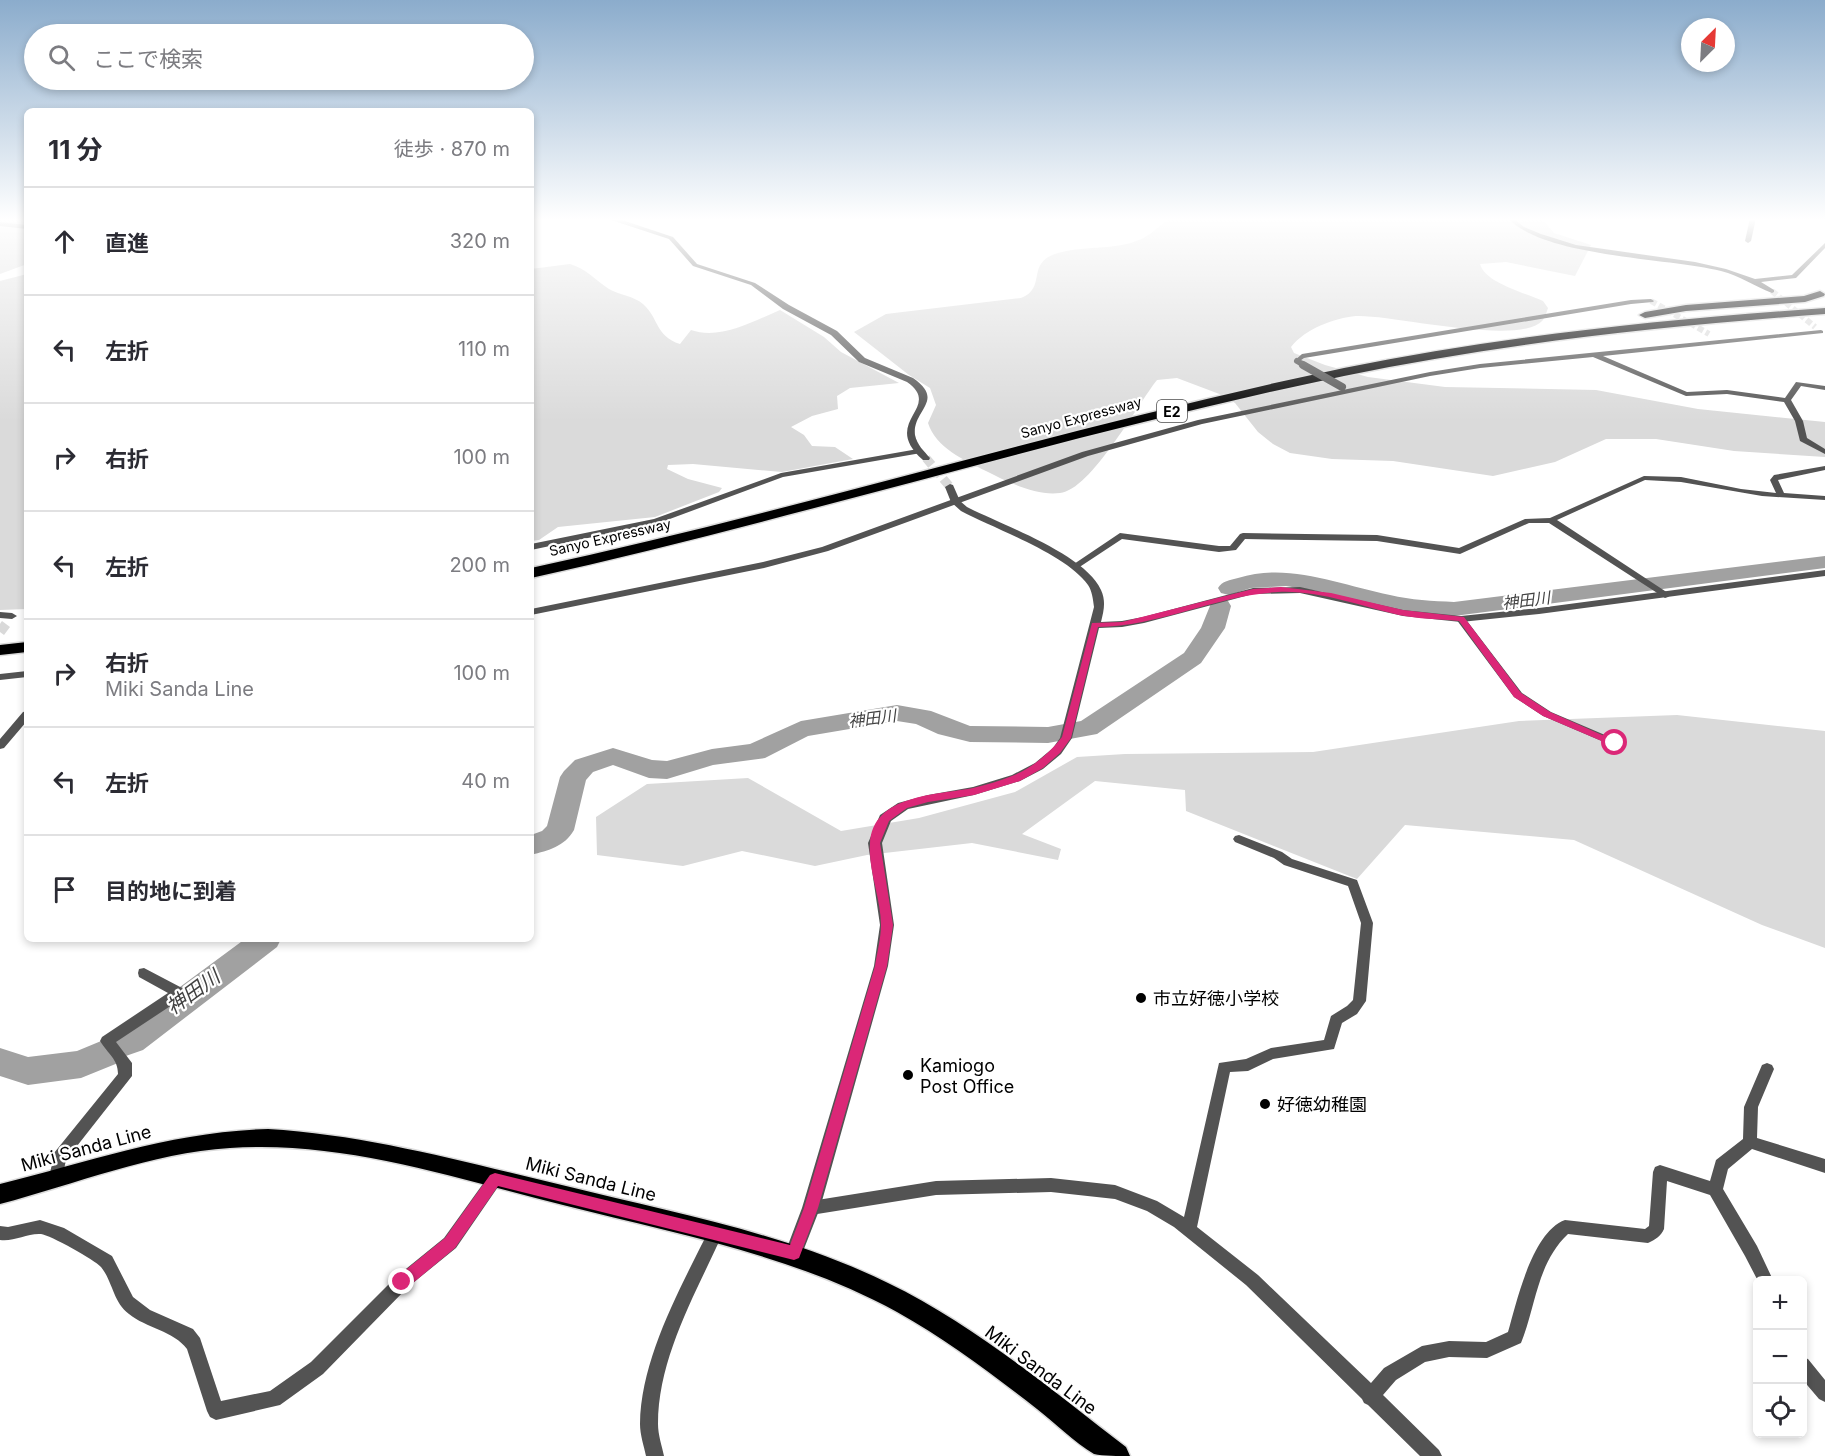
<!DOCTYPE html>
<html lang="ja">
<head>
<meta charset="utf-8">
<style>
  :root { --surface:#fff; --page:#f2f2f3; --text:#2b2b33; --muted:#7c7c81; --line:#e1e1e2 }
  body { margin:0; font-family:Inter,"Noto Sans JP",sans-serif; background:var(--page); color:var(--text) }
  .controls { position:absolute; right:18px; bottom:18px; display:grid; overflow:hidden; border-radius:9px; box-shadow:0 3px 9px #0003 }
  .controls button { width:54px; height:54px; display:grid; place-items:center; padding:0; border:0; border-bottom:2px solid var(--line); background:var(--surface); color:var(--text); font:30px sans-serif }
  .compass { position:absolute; left:1681px; top:18px; width:54px; height:54px; border-radius:50%; background:var(--surface); box-shadow:0 3px 9px #0003; rotate:24deg }
  .stop { position:absolute; width:18px; height:18px; margin:-14px; border:4px solid #db2777; border-radius:50%; background:#fff }
  .stop.end { background:#db2777; border-color:#fff; box-shadow:0 2px 6px #0008 }
  .list { margin:0; padding:0; list-style:none }
  h2 { display:flex; justify-content:space-between; align-items:center; height:78px; margin:0; padding:0 24px; font-size:26px }
  h2 small { font-size:20px; font-weight:400; color:var(--muted) }
  .list li { display:grid; grid-template-columns:39px 1fr auto; gap:18px; align-items:center; box-sizing:border-box; height:108px; padding:0 24px; border-top:2px solid var(--line) }
  .list b { display:block; font-size:22px; white-space:nowrap }
  .list p { margin:0; font-size:20px; white-space:nowrap; color:var(--muted) }
  .list em { font-size:20px; font-style:normal; color:var(--muted) }
  .icon { flex:none; width:33px; height:33px; fill:none; stroke:currentColor; stroke-width:2; stroke-linecap:round; stroke-linejoin:round }
  .map { position:relative; flex:none; width:1825px; height:1456px; overflow:hidden }
  .search { position:absolute; background:var(--surface); box-shadow:0 3px 9px #0003; left:24px; top:24px; width:510px; height:66px; display:flex; align-items:center; gap:15px; box-sizing:border-box; padding:0 21px; border-radius:33px; color:var(--muted); font-size:22px }
  .panel { position:absolute; background:var(--surface); box-shadow:0 3px 9px #0003; left:24px; top:108px; width:510px; height:834px; border-radius:9px }
  .map>svg:first-child { display:block }
  .green { fill:#dadada }
  .lines { fill:none; stroke-linecap:round; stroke-linejoin:round }
  .river { fill:#a1a1a1; fill-rule:evenodd }
  .minor-tunnel-far1 { stroke:#d9d9d9; stroke-width:6; stroke-dasharray:6 3; stroke-linecap:butt }
  .minor-tunnel { stroke:#d9d9d9; stroke-width:10; stroke-dasharray:10 5; stroke-linecap:butt }
  .tertiary-tunnel { stroke:#d9d9d9; stroke-width:9; stroke-dasharray:9 4.5; stroke-linecap:butt }
  .primary-casing { stroke:#dbdbdb; stroke-width:3 }
  .motorway-casing { stroke:#dbdbdb; stroke-width:3 }
  .minor { fill:#535353; fill-rule:evenodd }
  .tertiary { fill:#535353; fill-rule:evenodd }
  .primary { fill:#000; fill-rule:evenodd }
  .motorway { fill:#000; fill-rule:evenodd }
  .minor-bridge-far1 { stroke:#535353; stroke-width:6 }
  .minor-bridge { stroke:#535353; stroke-width:8 }
  .route { fill:#db2777 }
  .poi-dot { fill:#000; stroke:#fff; stroke-width:2 }
  .labels { text-anchor:middle; dominant-baseline:central; stroke-width:4.5; stroke-linejoin:round; paint-order:stroke }
  .shield { fill:#fff; stroke:#4c4c4c; stroke-width:1.5 }
  .shield-label { font-size:14px; font-weight:bold; fill:#000 }
  .far-street-label { font-size:14px; fill:#000; stroke:#fff }
  .water-label { font-size:16px; font-style:italic; fill:#424242; stroke:#fff }
  .near-poi-label { font-size:18px; fill:#000; stroke:#fff; text-anchor:start }
  .near-street-label { font-size:18px; fill:#000; stroke:#fff }
  .near-water-label { font-size:20px; font-style:italic; fill:#424242; stroke:#fff }
</style>
</head>
<body>
<div class="map">
<svg width="1825" height="1456" viewBox="0 0 1825 1456">
  <rect width="100%" height="100%" fill="#fff"/>
  <path class="green" d="M0 218H27L25 257 27 264 0 274Z
    M1170 218H1541L1554 233 1591 245 1575 276 1506 262 1480 264C1485 283 1526 293 1543 301L1548 308C1547 311 1545 317 1543 320 1521 347 1391 314 1356 316 1334 318 1305 329 1291 347L1294 353 1325 365 1368 377 1445 387 1596 390 1698 409 1825 422V457L1734 451 1656 439H1606L1555 462 1493 476 1393 461 1332 459 1290 453 1273 444 1258 432 1235 403 1222 395 1177 378 1157 380C1137 405 1091 490 1060 493 1035 496 1008 482 986 471 964 460 936 448 928 423L936 405 930 388 909 375 854 332 886 314 1021 298C1047 288 1026 264 1055 254 1082 245 1113 251 1139 240 1150 236 1160 225 1170 218Z
    M570 264C587 269 595 280 609 289 619 295 634 296 643 304 659 318 655 336 680 344L691 330C720 340 752 322 780 310L824 337 841 352 899 383 850 388 837 396 838 409 812 416 791 427 804 435 812 446 835 447 853 459 782 472 693 464 668 465 667 469 688 479 722 488 719 492 655 517 558 527 539 540 531 541V269Z
    M27 274V609L0 610V281Z
    M1677 715 1825 731V948L1762 925 1574 840 1405 825 1357 879 1186 811 1185 790 1095 781 1022 834 1061 849 1058 860 972 843 867 855 815 866 742 851 683 866 597 855 596 817 647 784 748 778 841 831 919 818 1015 792 1077 757 1125 754 1313 752 1519 721Z"/>
  <g class="lines">
    <path class="river" d="M1825 556V568L1454 616 1399 611 1323 592 1286 586 1251 588 1229 595 1221 593 1218 588C1222 581 1230 580 1238 578 1289 562 1340 585 1390 595 1411 600 1433 601 1454 602Z
      M1220 599 1228 601 1231 606 1225 628 1201 663 1097 734 1048 743 970 742 938 734 916 724 897 721 808 736 765 758 713 765 667 779 649 778 613 765 593 772 586 780 574 830C564 847 549 850 531 855V835L542 831 547 826 560 777 564 771 575 760 613 748 652 760 667 761 712 749 750 744 801 721 897 705 931 711 970 726 1048 727 1081 721 1184 653 1201 628 1212 601Z
      M245 939H281L277 947 143 1050 120 1058 118 1063 81 1078 28 1085 0 1076V1048L28 1057 77 1051 106 1039 108 1035 119 1032Z"/>
    <path class="minor-tunnel-far1" d="M1772 291 1815 327
      M1651 301 1709 334"/>
    <path class="minor-tunnel" d="M0 632 6 624"/>
    <path class="tertiary-tunnel" d="M926 458 950 487"/>
    <g class="primary-casing">
      <path id="primary" d="M268 1129C370 1135 467 1163 566 1186 675 1213 786 1233 888 1283 975 1325 1050 1389 1126 1447L1130 1456C1119 1456 1103 1456 1094 1454 1074 1442 1055 1423 1037 1409 992 1374 947 1340 897 1312 793 1255 677 1234 563 1205 454 1178 343 1140 230 1148 151 1153 76 1184 0 1204V1184C93 1161 171 1132 268 1129Z"/>
    </g>
    <g class="motorway-casing">
      <path id="motorway" d="M1820 291 1825 294 1824 296 1805 302 1686 311 1645 318 1639 315 1645 312 1686 305 1804 296Z
        M1825 308V314C1664 326 1502 343 1344 376 1070 433 804 517 531 578V568C804 509 1071 425 1344 368 1503 336 1664 319 1825 308Z
        M27 642V652L0 655V645Z"/>
    </g>
    <path class="minor" d="M1508 218H1513L1524 227 1541 234 1576 245 1695 262 1726 269 1755 279 1792 275 1825 243V248L1796 278 1761 282 1774 290V292L1772 293C1754 286 1740 276 1721 271 1669 258 1542 257 1508 218Z
      M1750 218H1756L1751 241 1748 243 1745 241Z
      M0 222 27 225V229L0 226Z
      M1651 299 1654 301 1653 302 1631 304 1304 358 1297 363 1294 361 1302 354 1631 300Z
      M1821 330 1823 331V333L1603 356 1687 392 1727 390 1785 398 1796 382 1825 386V390L1801 386 1791 400 1803 421 1807 438 1825 449V454L1800 441 1795 421 1784 402 1727 394 1686 396 1593 357 1480 368 1430 376 1202 424 1088 456 828 551 764 568 531 615V609L763 562 822 547 1082 452 1198 420 1430 372 1480 364Z
      M918 449 922 451 921 453 783 477 659 523 531 550V544L654 519 781 473Z
      M1825 466V470L1778 480 1784 493 1825 496V500L1762 496 1681 482 1645 480 1557 520 1668 593 1670 595 1668 597 1665 598 1549 523H1529L1460 554 1377 541 1245 539 1236 550 1219 552 1122 539 1078 568H1072L1071 566 1120 533 1219 546H1230L1240 534 1243 533 1377 535 1459 548 1525 519 1550 518 1644 476 1681 477 1741 489 1776 493 1770 480 1774 475Z
      M0 612 12 613 17 616 12 619 0 618Z
      M1461 616 1464 617 1522 693 1551 712 1619 741 1620 743 1619 745H1611L1543 716 1514 697 1456 619Z
      M27 671V677L0 680V674Z
      M27 711V721L4 748 0 749V739L23 712Z
      M1239 835 1282 852 1292 859 1357 880 1373 923 1366 1001 1357 1014 1342 1023 1334 1049 1273 1059 1248 1071 1230 1072 1197 1227 1258 1275 1371 1383 1384 1368 1422 1346 1449 1341 1486 1342 1508 1332C1517 1301 1532 1232 1565 1220L1645 1229 1649 1226 1653 1172 1655 1167 1660 1165 1710 1181 1716 1160 1743 1139 1744 1107 1762 1065 1767 1063 1772 1065 1774 1069 1758 1107 1757 1138 1825 1159V1173L1752 1149 1728 1169 1723 1189 1757 1246 1773 1280 1758 1281 1745 1256 1710 1195 1667 1181 1664 1229C1661 1236 1655 1240 1648 1243L1568 1234C1537 1263 1536 1306 1521 1343L1487 1358 1449 1357 1425 1362 1396 1380 1383 1395 1439 1450 1442 1456H1420L1368 1405 1364 1403 1362 1399 1246 1285 1174 1227 1147 1211 1115 1199 1051 1192 936 1195 811 1215 806 1213 803 1208 806 1203 811 1201 936 1181 1051 1178 1115 1185 1157 1201 1184 1217 1219 1063 1246 1059 1271 1048 1324 1040 1331 1016 1347 1006 1353 1000 1361 923 1348 886 1284 865 1274 858 1235 842 1233 839 1235 836Z
      M144 968 184 989 186 993 184 997 116 1042 132 1063V1076L66 1160 61 1184 56 1186 51 1184 49 1179 54 1153 118 1074C118 1059 108 1054 100 1041L102 1037 168 993 139 977 138 973 139 969Z
      M495 1172 500 1174 502 1179 500 1184 456 1248 408 1287 323 1374 280 1405 216 1420 210 1417 207 1411 187 1349C174 1331 146 1328 129 1314 113 1302 113 1282 101 1267 95 1260 50 1235 41 1234 27 1233 14 1242 0 1240V1226L8 1227 40 1220 64 1228 112 1256 133 1297 150 1310 193 1329 200 1338 221 1401 270 1391 311 1362 396 1277 444 1238 490 1174Z
      M715 1226 720 1228 723 1233C696 1293 658 1357 658 1424 658 1435 662 1446 664 1456H646C644 1446 640 1435 640 1424 641 1357 681 1287 710 1228Z
      M1802 1357 1808 1359 1825 1380V1402L1819 1399 1802 1379Z"/>
    <path class="tertiary" d="M605 218H616L673 237 697 264 755 283 789 305 837 331 865 358 913 378C946 401 912 410 915 435 917 445 924 451 930 458L929 460H923C879 421 944 408 907 382L859 362 831 335 783 309 751 285 693 266 669 239Z
      M950 484 953 485 960 501 967 507C1002 525 1085 554 1101 590 1106 601 1104 610 1101 622L1122 621 1143 617 1253 588 1300 587 1403 610 1461 616 1539 608 1825 570V576L1539 614 1461 622 1403 616 1300 593 1253 594 1144 623 1122 627 1099 628 1072 738 1061 754 1043 769 1020 781 974 795 908 809 891 821 882 843 894 925 888 966 820 1208 800 1259 794 1261 788 1259 785 1253 802 1208 874 966 880 925 868 843 880 815 898 803 928 795 973 787 1012 775 1035 763 1053 748 1060 738 1094 607C1093 599 1092 591 1088 585 1066 554 995 529 961 511L951 502 945 487Z"/>
    <use href="#primary" class="primary"/>
    <use href="#motorway" class="motorway"/>
    <path class="minor-bridge-far1" d="M1297 361 1306 366"/>
    <path class="minor-bridge" d="M1303 365 1342 387"/>
  </g>
  <linearGradient id="sky" x2="0" y2="1"><stop stop-color="#8baccc"/><stop offset="0.52" stop-color="#fff"/><stop offset="1" stop-color="#fff" stop-opacity="0"/></linearGradient>
  <rect width="1825" height="422" fill="url(#sky)"/>
  <path class="route" d="M1281 587 1331 593 1403 610 1464 617 1521 693 1550 712 1620 743 1611 745 1543 716 1514 697 1459 621C1439 619 1418 619 1399 615 1360 606 1319 590 1278 592 1217 595 1160 626 1098 627L1071 738 1060 753 1043 768 1020 781 974 795 928 802 907 808 889 821 880 843 893 925 887 966 818 1208 799 1258 794 1260 498 1186 455 1248 408 1287 402 1289 397 1287 395 1282 397 1277 445 1238 490 1175 495 1173 790 1245 804 1208 875 966C877 953 881 938 881 925 881 898 868 871 870 844 872 794 938 795 973 788 986 785 1000 781 1012 776 1032 768 1049 754 1062 737L1092 623 1122 622 1253 589Z"/>
  <g class="poi-dot">
    <circle cx="1141" cy="998" r="6"/>
    <circle cx="908" cy="1075" r="6"/>
    <circle cx="1265" cy="1104" r="6"/>
  </g>
  <g class="labels">
    <rect class="shield" x="1157" y="400" width="30" height="22" rx="4.5"/>
    <g class="shield-label">
      <text x="1172" y="411">E2</text>
    </g>
    <g class="far-street-label">
      <text transform="translate(1081 417) rotate(-15)">Sanyo Expressway</text>
      <text transform="translate(610 537) rotate(-13)">Sanyo Expressway</text>
    </g>
    <g class="water-label">
      <text transform="translate(1526 600) rotate(-7)">神田川</text>
      <text transform="translate(872 718) rotate(-7)">神田川</text>
    </g>
    <g class="near-poi-label">
      <text x="1153" y="998">市立好徳小学校</text>
      <text x="920" y="1065">Kamiogo<tspan x="920" dy="21">Post Office</tspan></text>
      <text x="1277" y="1104">好徳幼稚園</text>
    </g>
    <g class="near-street-label">
      <text transform="translate(86 1148) rotate(-15)">Miki Sanda Line</text>
      <text transform="translate(591 1179) rotate(14)">Miki Sanda Line</text>
      <text transform="translate(1041 1370) rotate(37)">Miki Sanda Line</text>
    </g>
    <g class="near-water-label">
      <text transform="translate(193 992) rotate(-36)">神田川</text>
    </g>
  </g>
</svg>
<div class="controls">
<button>+</button>
<button>−</button>
<button><svg class="icon" aria-label="locate" viewBox="0 0 24 24"><circle cx="12" cy="12" r="6"/><path d="M12 2v4M12 18v4M2 12h4M18 12h4"/></svg></button>
</div>
<svg class="compass" viewBox="-18 -18 36 36"><path d="M0-13l5 13h-10z" fill="#e53935"/><path d="M0 13l5-13h-10z" fill="#7c7c81"/></svg>
<div class="stop" style="left:1615px;top:743px"></div>
<div class="stop end" style="left:402px;top:1282px"></div>
<div class="search"><svg class="icon" aria-label="search" viewBox="0 0 24 24"><circle cx="10" cy="10" r="6"/><path d="M15 15l6 6"/></svg>ここで検索</div>
<section class="panel">
<h2>11 分<small>徒歩 · 870 m</small></h2>
<ul class="list">
<li><svg class="icon" aria-label="ahead" viewBox="0 0 24 24"><path d="M12 20V5M6 11l6-6 6 6"/></svg><div><b>直進</b></div><em>320 m</em></li>
<li><svg class="icon" aria-label="left" viewBox="0 0 24 24"><path d="M17 20v-9H6M10 6l-5 5 5 5"/></svg><div><b>左折</b></div><em>110 m</em></li>
<li><svg class="icon" aria-label="right" viewBox="0 0 24 24"><path d="M7 20v-9h11M14 6l5 5-5 5"/></svg><div><b>右折</b></div><em>100 m</em></li>
<li><svg class="icon" aria-label="left" viewBox="0 0 24 24"><path d="M17 20v-9H6M10 6l-5 5 5 5"/></svg><div><b>左折</b></div><em>200 m</em></li>
<li><svg class="icon" aria-label="right" viewBox="0 0 24 24"><path d="M7 20v-9h11M14 6l5 5-5 5"/></svg><div><b>右折</b><p>Miki Sanda Line</p></div><em>100 m</em></li>
<li><svg class="icon" aria-label="left" viewBox="0 0 24 24"><path d="M17 20v-9H6M10 6l-5 5 5 5"/></svg><div><b>左折</b></div><em>40 m</em></li>
<li><svg class="icon" aria-label="arrive" viewBox="0 0 24 24"><path d="M6 21V4h12l-3 4 3 4H6"/></svg><div><b>目的地に到着</b></div></li>
</ul>
</section>
</div>
</body>
</html>
